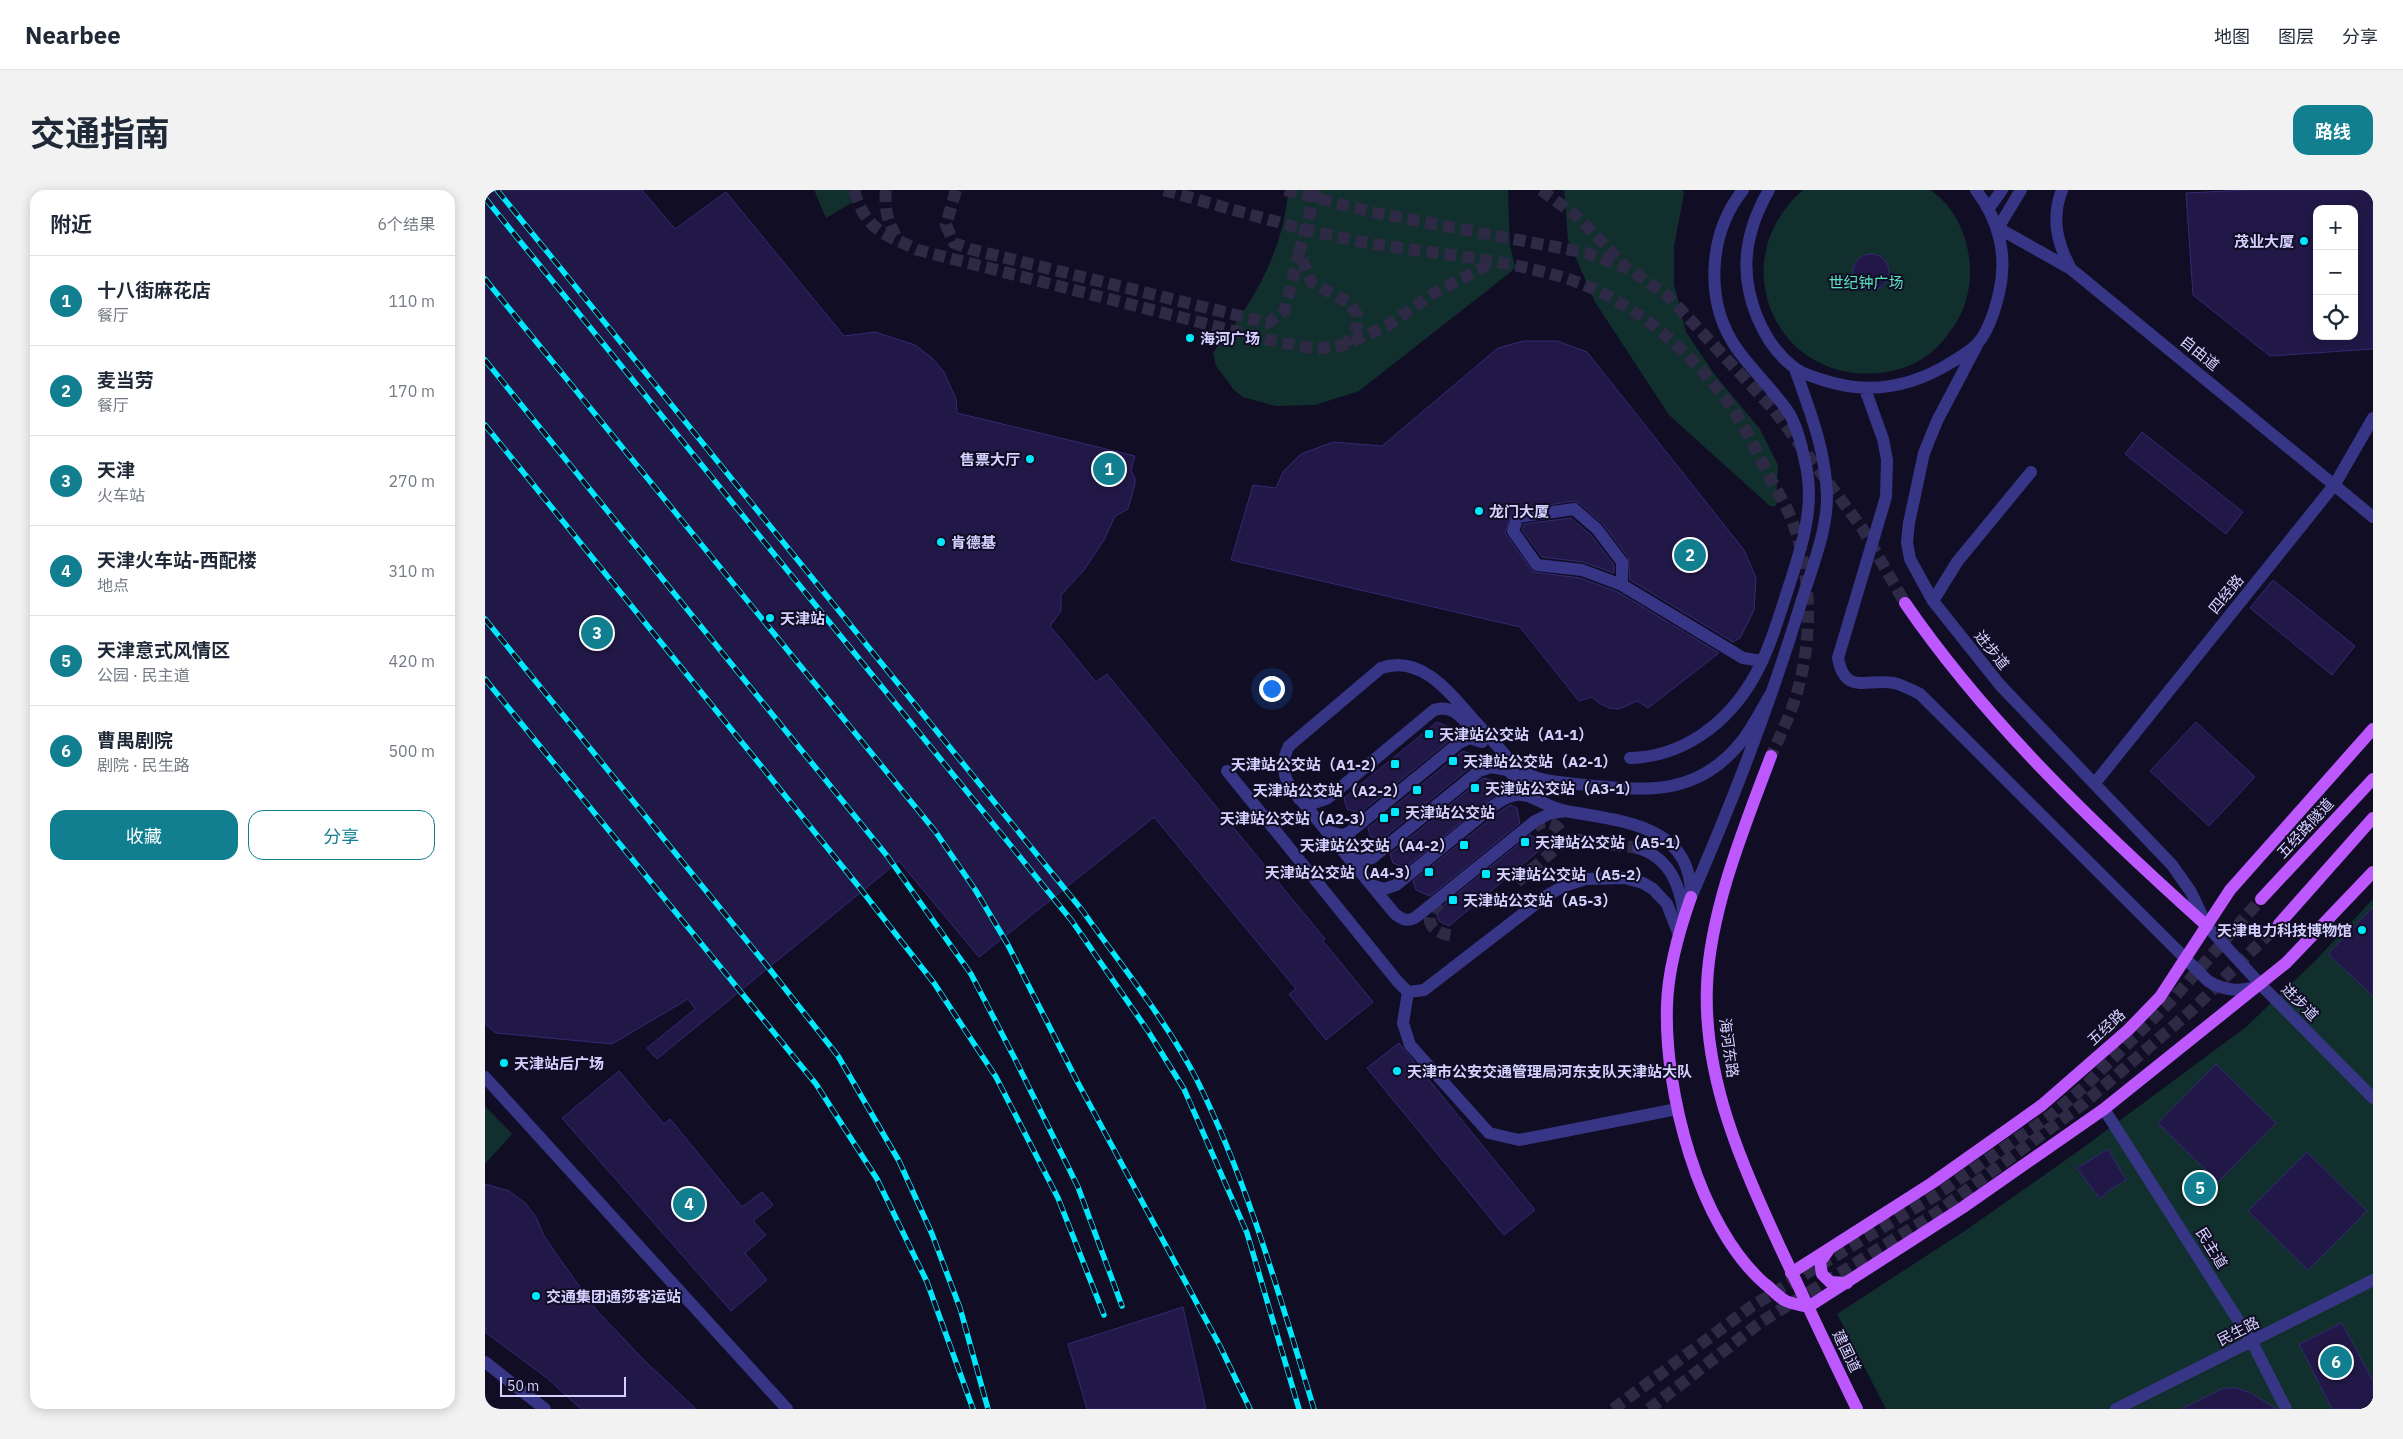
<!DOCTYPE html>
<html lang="zh">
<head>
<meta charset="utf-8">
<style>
  :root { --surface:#fff; --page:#f2f2f3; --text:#1f2937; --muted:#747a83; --line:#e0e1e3; --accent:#117f90 }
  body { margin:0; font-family:"IBM Plex Sans","Noto Sans SC",sans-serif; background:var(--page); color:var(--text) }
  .controls { position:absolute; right:15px; top:15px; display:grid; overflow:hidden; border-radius:10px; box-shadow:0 2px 12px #0003 }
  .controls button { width:45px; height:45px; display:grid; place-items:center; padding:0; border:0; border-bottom:1px solid var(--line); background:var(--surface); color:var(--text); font:25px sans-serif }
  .scale { position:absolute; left:15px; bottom:12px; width:126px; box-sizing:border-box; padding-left:5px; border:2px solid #d5d1ff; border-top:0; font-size:14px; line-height:18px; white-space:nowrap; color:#d5d1ff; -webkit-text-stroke:4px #110d25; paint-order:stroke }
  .you { position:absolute; left:786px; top:498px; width:18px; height:18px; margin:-12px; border:4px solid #fff; border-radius:50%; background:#1a73e8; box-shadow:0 0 0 8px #1a73e833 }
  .badge { display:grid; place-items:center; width:32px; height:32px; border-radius:50%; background:var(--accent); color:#fff; font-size:16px; font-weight:700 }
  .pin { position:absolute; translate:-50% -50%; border:2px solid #fff; box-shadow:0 1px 5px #0006 }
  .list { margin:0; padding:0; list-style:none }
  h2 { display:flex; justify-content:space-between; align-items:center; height:65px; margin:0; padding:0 20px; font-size:21px }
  h2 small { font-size:16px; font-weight:400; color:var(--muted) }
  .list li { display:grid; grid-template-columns:32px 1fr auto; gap:15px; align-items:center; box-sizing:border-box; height:90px; padding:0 20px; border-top:1px solid var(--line) }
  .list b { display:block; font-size:19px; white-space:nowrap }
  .list p { margin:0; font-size:16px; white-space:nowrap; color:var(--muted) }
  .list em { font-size:16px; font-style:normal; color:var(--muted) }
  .actions { display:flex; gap:10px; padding:15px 20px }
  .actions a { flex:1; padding:11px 0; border:1px solid var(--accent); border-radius:15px; text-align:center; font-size:18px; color:var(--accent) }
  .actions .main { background:var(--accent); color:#fff }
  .icon { flex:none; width:28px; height:28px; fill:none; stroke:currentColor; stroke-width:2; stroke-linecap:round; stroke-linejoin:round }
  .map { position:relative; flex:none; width:1888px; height:1219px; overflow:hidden; border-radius:15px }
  header { display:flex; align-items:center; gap:30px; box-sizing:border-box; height:70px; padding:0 25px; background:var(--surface); border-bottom:1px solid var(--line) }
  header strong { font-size:24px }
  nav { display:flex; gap:28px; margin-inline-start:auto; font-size:18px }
  .intro { display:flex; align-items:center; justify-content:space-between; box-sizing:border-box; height:120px; padding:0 30px }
  h1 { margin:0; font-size:35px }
  .button { padding:12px 22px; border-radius:15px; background:var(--accent); color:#fff; font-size:18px; font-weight:700 }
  main { display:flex; gap:30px; padding:0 30px }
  aside { flex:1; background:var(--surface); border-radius:15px; box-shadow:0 2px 12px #0003 }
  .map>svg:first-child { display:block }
  .green { fill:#102f2d }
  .building { fill:#211847; stroke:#362974; fill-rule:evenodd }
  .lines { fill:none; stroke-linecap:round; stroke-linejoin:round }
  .minor-tunnel { stroke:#2e2a46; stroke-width:12; stroke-dasharray:12 6; stroke-linecap:butt }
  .major-tunnel { stroke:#2e2a46; stroke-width:12; stroke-dasharray:12 6; stroke-linecap:butt }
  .minor { stroke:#373686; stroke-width:12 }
  .major { stroke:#bd58ff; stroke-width:12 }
  .rail-casing { stroke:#00e9fc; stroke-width:5.5 }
  .rail { stroke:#110d25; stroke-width:4; stroke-dasharray:11; stroke-linecap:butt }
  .poi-dot { fill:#00e9fc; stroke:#110d25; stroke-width:2 }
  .labels { text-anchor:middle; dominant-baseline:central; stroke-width:4; stroke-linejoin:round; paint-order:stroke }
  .poi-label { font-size:15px; font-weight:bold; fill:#d5d1ff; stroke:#110d25; text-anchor:start }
  .park-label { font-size:15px; fill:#57e6bf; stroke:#110d25 }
  .street-label { font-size:15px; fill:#d5d1ff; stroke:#110d25 }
</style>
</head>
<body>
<header>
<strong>Nearbee</strong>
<nav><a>地图</a><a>图层</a><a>分享</a></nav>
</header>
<div class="intro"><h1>交通指南</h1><a class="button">路线</a></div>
<main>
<aside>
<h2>附近<small>6个结果</small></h2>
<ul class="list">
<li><span class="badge">1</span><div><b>十八街麻花店</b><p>餐厅</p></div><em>110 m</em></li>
<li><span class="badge">2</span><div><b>麦当劳</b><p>餐厅</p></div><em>170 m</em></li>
<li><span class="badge">3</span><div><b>天津</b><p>火车站</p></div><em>270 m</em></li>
<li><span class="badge">4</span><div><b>天津火车站-西配楼</b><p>地点</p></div><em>310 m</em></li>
<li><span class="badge">5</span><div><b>天津意式风情区</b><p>公园 · 民主道</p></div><em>420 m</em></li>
<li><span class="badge">6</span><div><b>曹禺剧院</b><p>剧院 · 民生路</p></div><em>500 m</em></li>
</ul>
<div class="actions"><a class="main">收藏</a><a>分享</a></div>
</aside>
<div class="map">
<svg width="1888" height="1219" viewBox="0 0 1888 1219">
  <rect width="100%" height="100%" fill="#110d25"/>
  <path class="green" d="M329 0H374L368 12 341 28Z
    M803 0H1023L1025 56 1030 76 1027 81 874 201 830 215 791 216 758 207 749 200 731 176 728 163C734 154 741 147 747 138 776 99 800 50 803 0Z
    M1079 0H1198L1199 4 1189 56V94L1201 142 1230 185 1275 239 1293 275 1291 316H1285L1184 225 1110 112 1083 50Z
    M1318 0H1445C1473 18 1486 54 1485 85 1484 113 1474 132 1456 153 1442 169 1422 179 1401 182 1293 199 1235 72 1318 0Z
    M1888 709V1219H1401L1352 1124 1484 1038 1599 957 1761 837 1831 770Z
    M0 916 27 944 0 974Z"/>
  <path class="building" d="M0 0H157L190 39 241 2 359 146 390 142 430 155 447 168 459 182 471 209 472 223 650 266 646 280 650 288V294L643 319 630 326 619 350 599 380 576 405V421L565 436 611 492 622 484 840 749 838 751 888 812 841 850 804 804 811 799 669 627 494 767 414 671 172 869 162 858 210 819 203 809 127 854 11 843 0 834Z
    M1762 0H1888V159L1785 166 1708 105 1701 3ZM1832 19H1869V146H1832Z
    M1368 82a18 18 0 1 1 36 0a18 18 0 1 1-36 0Z
    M1039 151H1072L1102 162 1259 360 1271 388 1269 420 1255 448 1248 452 1145 390 1143 367 1118 334 1094 313 1088 311 1028 321 1020 343 1048 382 1095 388 1133 402 1234 463 1163 518 1152 511 1134 519 1124 518 1114 513 1107 507 1094 511 1035 437 746 370 768 295 791 298 798 282 816 264 848 252 897 256 1013 158Z
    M1657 242 1758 322 1741 344 1640 264Z
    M1086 328 1106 345 1129 375V383L1098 372 1057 367 1037 340 1039 334Z
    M1788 390 1870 456 1847 485 1765 418Z
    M952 532 963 537 965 550 875 623 862 619 859 608Z
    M1711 532 1770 587 1724 636 1665 581Z
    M978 561 986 564 988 575 896 650 885 646 883 638Z
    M998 588 1009 591 1011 604 920 678 908 673 905 664Z
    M1025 615 1032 618 1035 633 945 706 931 700 928 691 1013 623Z
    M1045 645 1054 650 1056 659 964 736 954 731 951 721Z
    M1888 717V806L1843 764Z
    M914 853 1050 1020 1019 1045 882 878Z
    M1731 874 1791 933 1733 992 1673 933Z
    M134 881 179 934 185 929 257 1017 277 1002 288 1015 268 1031 281 1045 260 1063 282 1090 246 1121 77 928Z
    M1623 959 1641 990 1626 999 1615 1009 1592 978Z
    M1822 962 1882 1021 1823 1080 1763 1021Z
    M0 994 24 1001 40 1013 51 1027 59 1046 72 1065 113 1122 161 1172 211 1219H96L62 1188 0 1142Z
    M698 1117 721 1219H602L583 1154Z
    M1857 1133 1888 1191V1219H1847L1814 1154Z
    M1739 1198H1750L1764 1202 1792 1219H1696Z"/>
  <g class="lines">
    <path class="minor-tunnel" d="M471 0 461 35 469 53 485 59 783 133 800 120 814 63
      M1049 637C1060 628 1071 632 1078 645L1075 655
      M1032 692 1075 655 1089 649 1153 658
      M955 713C935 729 947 744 969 746"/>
    <path class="major-tunnel" d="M369 0C381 40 397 43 433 60L784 150 831 159 859 155 902 136 946 105 1008 72
      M401 0C399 21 403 33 414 51
      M679 0C746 19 814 40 883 53 948 64 1016 68 1080 88 1145 108 1205 160 1244 214 1260 236 1271 260 1283 284 1291 300 1302 316 1308 333 1327 387 1328 450 1311 506 1305 526 1295 546 1286 566
      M800 0 887 22 1102 63 1144 79 1184 107 1289 220 1377 338 1420 413
      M831 0 814 63 827 93 865 113 872 125 871 141 861 153
      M1056 0 1092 26 1140 76
      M1128 1219 1267 1116 1450 1006 1565 926 1601 895 1685 812 1776 709
      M1164 1219 1276 1132 1448 1025 1598 914 1707 820 1794 734"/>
    <path class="minor" d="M1284 0C1273 19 1264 43 1262 64 1258 104 1277 154 1310 178 1317 184 1329 187 1338 190 1383 205 1427 197 1467 172 1475 167 1486 161 1492 154 1504 141 1510 120 1514 103 1523 66 1514 30 1491 0
      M1577 0C1566 28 1572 53 1586 79
      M1504 18 1517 0
      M1513 38 1586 79 1888 327
      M1513 38 1536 0
      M1492 155 1452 231 1439 263 1424 333 1422 352 1425 369 1448 411 1515 495 1687 675 1706 702 1722 736 1776 795 1888 908
      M1380 199 1398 249 1402 270 1401 307 1353 468C1360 506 1382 488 1409 493 1418 495 1426 500 1435 504L1723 791C1740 801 1755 802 1773 796
      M1137 395 1097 380 1052 375 1028 341 1033 327 1089 319 1112 339 1137 372V395L1258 468 1277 471
      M1448 411 1472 372 1546 282
      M1145 568C1198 567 1243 533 1269 487 1285 459 1294 426 1304 396 1316 359 1329 320 1322 281 1318 262 1313 236 1302 220 1287 199 1267 180 1252 159 1219 112 1223 44 1258 0
      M1017 573 1047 607
      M742 581 913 792 923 802 939 800 1061 706 1079 696 1101 689 1140 688 1158 693 1168 699 1182 714 1194 745
      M1610 593 1850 294 1888 228
      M814 609 829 613 843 608 949 520C965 515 974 524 984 536
      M1081 621 1066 623 1050 631 931 727C923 732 918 730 910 724L806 598C797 584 796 571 804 556L896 478C936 464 965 503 988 529 1002 544 1016 560 1029 575 1049 593 1077 592 1101 595 1164 601 1213 606 1257 551 1268 537 1276 520 1285 505
      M841 641 857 645 865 642 974 553 985 548 997 552
      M1153 658C1185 668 1196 696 1199 728
      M863 667 875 671 887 668 994 581 1006 577 1022 580
      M886 695 899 699 911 695 1008 616C1041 591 1047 614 1081 621 1133 631 1206 633 1206 705
      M1206 707C1248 611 1285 514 1316 413 1326 380 1342 342 1342 307 1341 261 1325 221 1310 179
      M923 802 918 833 925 855 1004 943 1034 950 1192 919
      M0 887 302 1219
      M1619 919 1767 1152 1801 1219
      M0 1172 60 1219
      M1631 1219 1888 1090"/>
    <path class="major" d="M1420 413C1503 534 1613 638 1722 736
      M1286 566C1260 635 1225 720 1222 795 1218 888 1256 972 1294 1055 1320 1110 1345 1164 1372 1219
      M1206 707C1194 741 1183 779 1182 815 1179 901 1213 1036 1280 1094 1287 1099 1294 1108 1301 1111 1308 1114 1316 1115 1323 1117
      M1776 709 1888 589
      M1794 734 1888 628
      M1343 1061 1335 1072 1337 1084 1345 1092 1362 1093
      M1306 1083 1447 993 1529 935 1557 915 1643 840 1675 807 1745 700 1888 539
      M1323 1117 1477 1018 1619 919 1801 773 1888 682"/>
    <g class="rail-casing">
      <path id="rail" d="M12 0 597 720C636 775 681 830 712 890 764 995 795 1108 829 1219
        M0 8 587 731 663 841 699 899 762 1043 814 1219
        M0 89 450 641 491 701 523 755 592 891 735 1156 765 1219
        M0 170 403 667 486 784 529 867 593 997 637 1116
        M0 235 374 697 449 793 511 887 573 1008 619 1125
        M0 429 283 777 353 866 414 971 447 1044 475 1118 503 1219
        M0 489 331 894 392 989 442 1092 488 1219"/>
    </g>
    <use href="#rail" class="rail"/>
  </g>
  <g class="poi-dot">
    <circle cx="1819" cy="51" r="5"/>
    <circle cx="705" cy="148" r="5"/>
    <circle cx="545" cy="269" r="5"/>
    <circle cx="994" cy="321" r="5"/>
    <circle cx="456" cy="352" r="5"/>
    <circle cx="285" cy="428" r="5"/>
    <rect x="939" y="539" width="10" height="10" rx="2.5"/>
    <rect x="963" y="566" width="10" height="10" rx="2.5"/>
    <rect x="905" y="569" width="10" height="10" rx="2.5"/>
    <rect x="985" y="593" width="10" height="10" rx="2.5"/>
    <rect x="927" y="595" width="10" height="10" rx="2.5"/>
    <rect x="905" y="617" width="10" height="10" rx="2.5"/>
    <rect x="894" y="623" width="10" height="10" rx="2.5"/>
    <rect x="1035" y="647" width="10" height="10" rx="2.5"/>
    <rect x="974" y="650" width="10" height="10" rx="2.5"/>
    <rect x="939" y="677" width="10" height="10" rx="2.5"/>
    <rect x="996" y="679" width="10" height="10" rx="2.5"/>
    <rect x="963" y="705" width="10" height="10" rx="2.5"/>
    <circle cx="1877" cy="740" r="5"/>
    <circle cx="19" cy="873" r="5"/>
    <circle cx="912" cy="881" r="5"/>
    <circle cx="51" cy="1106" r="5"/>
  </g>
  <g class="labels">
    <g class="poi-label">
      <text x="1809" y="51" text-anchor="end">茂业大厦</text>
      <text x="715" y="148">海河广场</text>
      <text x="535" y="269" text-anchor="end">售票大厅</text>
      <text x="1004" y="321">龙门大厦</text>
      <text x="466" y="352">肯德基</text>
      <text x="295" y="428">天津站</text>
      <text x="954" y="544">天津站公交站（A1-1）</text>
      <text x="978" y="571">天津站公交站（A2-1）</text>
      <text x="900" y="574" text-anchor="end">天津站公交站（A1-2）</text>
      <text x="1000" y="598">天津站公交站（A3-1）</text>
      <text x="922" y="600" text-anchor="end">天津站公交站（A2-2）</text>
      <text x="920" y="622">天津站公交站</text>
      <text x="889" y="628" text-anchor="end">天津站公交站（A2-3）</text>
      <text x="1050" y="652">天津站公交站（A5-1）</text>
      <text x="969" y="655" text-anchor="end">天津站公交站（A4-2）</text>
      <text x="934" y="682" text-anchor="end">天津站公交站（A4-3）</text>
      <text x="1011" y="684">天津站公交站（A5-2）</text>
      <text x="978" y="710">天津站公交站（A5-3）</text>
      <text x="1867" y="740" text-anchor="end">天津电力科技博物馆</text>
      <text x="29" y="873">天津站后广场</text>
      <text x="922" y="881">天津市公安交通管理局河东支队天津站大队</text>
      <text x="61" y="1106">交通集团通莎客运站</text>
    </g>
    <g class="park-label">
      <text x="1381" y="92">世纪钟广场</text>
    </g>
    <g class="street-label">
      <text transform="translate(1715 163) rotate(39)">自由道</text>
      <text transform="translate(1741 404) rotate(-51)">四经路</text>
      <text transform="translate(1507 460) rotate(51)">进步道</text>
      <text transform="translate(1820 638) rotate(-47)">五经路隧道</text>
      <text transform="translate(1815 812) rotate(45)">进步道</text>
      <text transform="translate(1621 837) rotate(-43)">五经路</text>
      <text transform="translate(1244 858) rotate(82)">海河东路</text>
      <text transform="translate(1727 1058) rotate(58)">民主道</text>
      <text transform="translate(1753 1141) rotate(-27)">民生路</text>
      <text transform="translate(1362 1161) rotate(64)">建国道</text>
    </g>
  </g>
</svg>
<div class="controls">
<button>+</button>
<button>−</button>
<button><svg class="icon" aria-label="locate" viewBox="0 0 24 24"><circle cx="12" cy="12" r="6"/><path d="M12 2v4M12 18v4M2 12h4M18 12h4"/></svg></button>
</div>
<div class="scale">50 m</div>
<div class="you"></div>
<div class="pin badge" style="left:624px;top:279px">1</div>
<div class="pin badge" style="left:1205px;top:365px">2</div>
<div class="pin badge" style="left:112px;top:443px">3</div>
<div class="pin badge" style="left:204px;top:1014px">4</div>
<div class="pin badge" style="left:1715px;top:998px">5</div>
<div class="pin badge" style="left:1851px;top:1172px">6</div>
</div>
</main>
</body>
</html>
